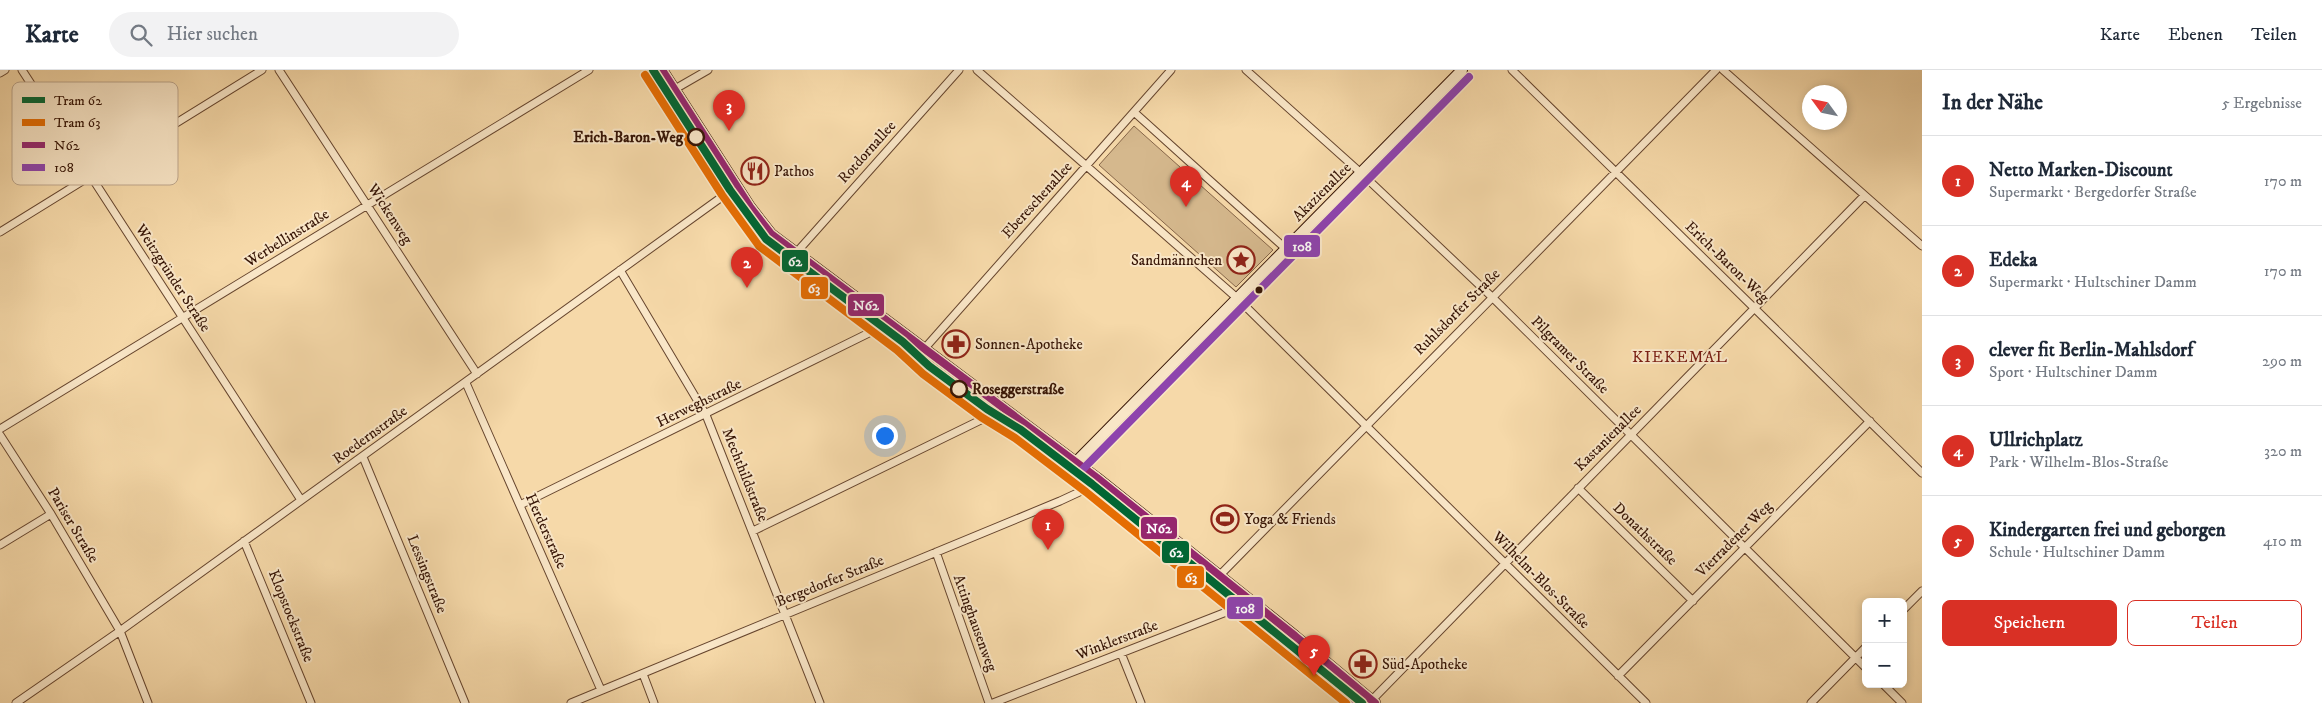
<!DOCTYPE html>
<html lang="de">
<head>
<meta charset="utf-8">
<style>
  :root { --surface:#fff; --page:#f2f2f3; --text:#1f2937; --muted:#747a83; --line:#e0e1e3; --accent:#d93025 }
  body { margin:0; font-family:"IM FELL DW Pica",serif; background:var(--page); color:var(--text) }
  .controls { position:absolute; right:15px; bottom:15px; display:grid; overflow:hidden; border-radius:8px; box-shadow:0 2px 8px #0003 }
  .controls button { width:45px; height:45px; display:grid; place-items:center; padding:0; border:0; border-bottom:1px solid var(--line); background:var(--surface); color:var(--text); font:25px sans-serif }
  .compass { position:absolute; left:1802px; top:15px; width:45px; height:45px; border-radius:50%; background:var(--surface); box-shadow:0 2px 8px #0003; rotate:303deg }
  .you { position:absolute; left:884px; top:365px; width:18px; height:18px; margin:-12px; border:4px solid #fff; border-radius:50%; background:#1a73e8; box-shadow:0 0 0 8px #1a73e833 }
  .badge { display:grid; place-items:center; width:32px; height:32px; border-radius:50%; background:var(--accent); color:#fff; font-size:16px; font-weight:700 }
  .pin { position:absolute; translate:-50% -41px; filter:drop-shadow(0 1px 2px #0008) }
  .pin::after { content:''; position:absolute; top:26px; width:18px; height:15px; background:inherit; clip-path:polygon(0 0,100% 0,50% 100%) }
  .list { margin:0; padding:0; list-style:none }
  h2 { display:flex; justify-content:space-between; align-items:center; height:65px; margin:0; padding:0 20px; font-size:21px }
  h2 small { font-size:16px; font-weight:400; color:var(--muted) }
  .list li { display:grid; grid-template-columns:32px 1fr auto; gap:15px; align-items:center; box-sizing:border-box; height:90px; padding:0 20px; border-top:1px solid var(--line) }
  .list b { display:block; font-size:19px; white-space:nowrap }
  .list p { margin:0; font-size:16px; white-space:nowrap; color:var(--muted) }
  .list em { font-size:16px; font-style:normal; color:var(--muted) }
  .actions { display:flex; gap:10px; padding:15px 20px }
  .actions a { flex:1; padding:11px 0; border:1px solid var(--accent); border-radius:8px; text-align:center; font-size:18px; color:var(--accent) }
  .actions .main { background:var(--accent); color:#fff }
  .icon { flex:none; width:28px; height:28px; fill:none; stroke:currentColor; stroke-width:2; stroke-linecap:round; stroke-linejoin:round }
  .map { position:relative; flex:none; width:1922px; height:633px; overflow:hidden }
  header { display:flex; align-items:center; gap:30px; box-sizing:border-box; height:70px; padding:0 25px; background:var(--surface); border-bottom:1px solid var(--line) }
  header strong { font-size:24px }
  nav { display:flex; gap:28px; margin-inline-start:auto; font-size:18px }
  .search { width:350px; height:45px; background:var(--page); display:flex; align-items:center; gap:12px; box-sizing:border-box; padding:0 18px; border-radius:28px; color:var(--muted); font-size:19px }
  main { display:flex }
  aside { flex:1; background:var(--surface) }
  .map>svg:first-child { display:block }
  .green { fill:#d5b88d; stroke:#866649 }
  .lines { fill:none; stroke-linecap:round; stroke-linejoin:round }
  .street-casing { stroke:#66452e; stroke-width:9 }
  .secondary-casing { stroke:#361405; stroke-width:12 }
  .street { stroke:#f9e6c7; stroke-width:7 }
  .secondary { stroke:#f9e6c7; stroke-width:10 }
  .bus-1-casing { stroke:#f9e6c7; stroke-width:11 }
  .bus-2-casing { stroke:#f9e6c7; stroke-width:11 }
  .bus-1 { stroke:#95276e; stroke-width:8 }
  .bus-2 { stroke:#8e44ad; stroke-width:8 }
  .tram-1-casing { stroke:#f9e6c7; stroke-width:11 }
  .tram-2-casing { stroke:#f9e6c7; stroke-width:11 }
  .tram-1 { stroke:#063; stroke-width:8 }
  .tram-2 { stroke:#e56d03; stroke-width:8 }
  .stop-dot { fill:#f9e6c7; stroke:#361405; stroke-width:2.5 }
  .bus-dot { fill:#361405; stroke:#f9e6c7; stroke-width:2 }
  .labels { text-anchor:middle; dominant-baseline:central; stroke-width:4; stroke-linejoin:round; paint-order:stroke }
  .stop-label { font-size:15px; font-weight:bold; fill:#361405; stroke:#f9e6c7; text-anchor:end }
  .street-label { font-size:15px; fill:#361405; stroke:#f9e6c7 }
  .poi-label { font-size:15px; fill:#361405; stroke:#f9e6c7; text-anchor:start }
  .neighbourhood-label { font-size:16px; letter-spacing:1px; fill:#7a1f14; stroke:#f9e6c7 }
  .key { fill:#f9e6c7; stroke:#bea78d; stroke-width:1 }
  .key-label { font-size:14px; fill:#361405 }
  .line-badge { stroke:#f9e6c7; stroke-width:2 }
  .badge-label { font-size:14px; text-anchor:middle; font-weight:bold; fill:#fff }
</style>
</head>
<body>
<header>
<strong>Karte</strong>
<div class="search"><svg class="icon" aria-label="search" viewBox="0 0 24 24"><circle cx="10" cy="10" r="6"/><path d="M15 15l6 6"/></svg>Hier suchen</div>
<nav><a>Karte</a><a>Ebenen</a><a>Teilen</a></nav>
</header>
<main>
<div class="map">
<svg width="1922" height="633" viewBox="0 0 1922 633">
  <rect width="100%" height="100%" fill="#f6d9a9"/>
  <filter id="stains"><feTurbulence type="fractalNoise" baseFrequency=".004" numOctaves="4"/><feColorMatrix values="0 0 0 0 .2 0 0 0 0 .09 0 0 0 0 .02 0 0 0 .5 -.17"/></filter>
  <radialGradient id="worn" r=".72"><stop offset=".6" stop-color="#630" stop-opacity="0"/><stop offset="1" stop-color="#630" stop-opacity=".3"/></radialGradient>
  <path class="green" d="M1134 56 1273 180 1236 217 1099 95Z"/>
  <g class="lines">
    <g class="street-casing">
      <path id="street" d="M22 0 301 430
        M279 0 477 304
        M977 0 1237 228 1646 633
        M1246 0 1361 103 1492 227 1866 598
        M1512 0 1922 403
        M1723 0 1922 176
        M0 3 5 0
        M675 19 708 0
        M1134 42 1286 179
        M0 162 262 0
        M796 183 959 0
        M620 200 706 345 820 633
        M925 278 1171 0
        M466 313 601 620
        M0 359 589 0
        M0 365 51 444 120 561 148 633
        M363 387 465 633
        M1578 418 1693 531
        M520 435 877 259 886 249
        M753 461 989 346 1001 335
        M244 471 311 633
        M0 475 51 444
        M936 482 989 633
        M1220 505 1716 0
        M1903 540 1922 521
        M1121 583 1141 633
        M643 604 654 633
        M1618 606 1870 351
        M1883 614 1902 633
        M1372 630 1864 126
        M16 633 120 561 737 116
        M571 633 1060 431 1088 418 1097 408
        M993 633 1234 539 1247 527
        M1811 633 1866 577"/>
    </g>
    <g class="secondary-casing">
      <path id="secondary" d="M662 0 750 137 771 164 1097 408 1295 566 1375 633
        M1076 392 1462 0"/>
    </g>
    <use href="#street" class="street"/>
    <use href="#secondary" class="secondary"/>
    <g class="bus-1-casing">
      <path id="bus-1" d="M662 0 750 137 771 164 1097 408 1295 566 1375 633"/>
    </g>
    <g class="bus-2-casing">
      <path id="bus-2" d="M1083 399 1469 7
        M1070 400 1237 531 1359 633"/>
    </g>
    <use href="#bus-1" class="bus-1"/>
    <use href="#bus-2" class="bus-2"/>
    <g class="tram-1-casing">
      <path id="tram-1" d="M653 0 730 120 766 169 903 272 929 296 987 339 1021 360 1092 414 1362 633"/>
    </g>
    <g class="tram-2-casing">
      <path id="tram-2" d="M645 5 722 125 759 176 897 280 923 304 981 347 1015 368 1086 422 1346 633"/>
    </g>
    <use href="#tram-1" class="tram-1"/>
    <use href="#tram-2" class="tram-2"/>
  </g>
  <defs>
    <g id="restaurant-ring" transform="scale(1.4375)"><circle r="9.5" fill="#f9e6c7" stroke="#8f2418" stroke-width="1.5"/><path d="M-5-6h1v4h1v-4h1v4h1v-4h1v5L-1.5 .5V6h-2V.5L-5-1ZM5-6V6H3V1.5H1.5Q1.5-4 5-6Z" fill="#8f2418"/></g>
    <g id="sight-ring" transform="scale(1.4375)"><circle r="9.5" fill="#f9e6c7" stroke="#8f2418" stroke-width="1.5"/><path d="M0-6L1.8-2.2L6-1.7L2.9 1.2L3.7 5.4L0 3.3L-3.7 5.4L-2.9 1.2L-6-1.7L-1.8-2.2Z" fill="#8f2418"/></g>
    <g id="pharmacy-ring" transform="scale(1.4375)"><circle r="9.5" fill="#f9e6c7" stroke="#8f2418" stroke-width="1.5"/><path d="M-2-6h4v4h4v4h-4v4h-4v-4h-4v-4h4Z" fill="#8f2418"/></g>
    <g id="stadium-ring" transform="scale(1.4375)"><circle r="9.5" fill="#f9e6c7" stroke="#8f2418" stroke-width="1.5"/><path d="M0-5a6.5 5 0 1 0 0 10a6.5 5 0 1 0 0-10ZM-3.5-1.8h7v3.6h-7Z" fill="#8f2418"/></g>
  </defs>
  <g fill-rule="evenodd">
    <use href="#restaurant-ring" x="755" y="101"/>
    <use href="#sight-ring" x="1241" y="190"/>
    <use href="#pharmacy-ring" x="956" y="274"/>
    <use href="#stadium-ring" x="1225" y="449"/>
    <use href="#pharmacy-ring" x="1363" y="594"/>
  </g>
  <g class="stop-dot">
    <circle cx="696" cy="67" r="8"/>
    <circle cx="959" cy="319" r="8"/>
  </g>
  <circle class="bus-dot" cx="1259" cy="220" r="4.5"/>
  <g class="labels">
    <g class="stop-label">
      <text x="683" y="67">Erich-Baron-Weg</text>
      <text x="972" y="319" text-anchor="start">Roseggerstraße</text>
    </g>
    <g class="street-label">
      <text transform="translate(867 82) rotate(-48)">Rotdornallee</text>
      <text transform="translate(1322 122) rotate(-45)">Akazienallee</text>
      <text transform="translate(1037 130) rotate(-48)">Ebereschenallee</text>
      <text transform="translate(390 144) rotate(57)">Wickenweg</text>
      <text transform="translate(287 168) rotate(-32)">Werbellinstraße</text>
      <text transform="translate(1727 192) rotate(44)">Erich-Baron-Weg</text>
      <text transform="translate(173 208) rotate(57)">Weitzgründer Straße</text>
      <text transform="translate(1457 242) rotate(-45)">Ruhlsdorfer Straße</text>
      <text transform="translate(1570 285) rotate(45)">Pilgramer Straße</text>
      <text transform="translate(699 333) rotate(-26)">Herweghstraße</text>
      <text transform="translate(370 365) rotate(-36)">Roedernstraße</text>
      <text transform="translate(1608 368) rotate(-45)">Kastanienallee</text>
      <text transform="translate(745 405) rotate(68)">Mechthildstraße</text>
      <text transform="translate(73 455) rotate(59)">Pariser Straße</text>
      <text transform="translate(546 461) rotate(66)">Herderstraße</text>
      <text transform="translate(1645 464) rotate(44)">Donathstraße</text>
      <text transform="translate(1734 469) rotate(-45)">Vierradener Weg</text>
      <text transform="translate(427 504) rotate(68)">Lessingstraße</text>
      <text transform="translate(1541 510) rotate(45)">Wilhelm-Blos-Straße</text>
      <text transform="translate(830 511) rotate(-22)">Bergedorfer Straße</text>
      <text transform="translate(291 546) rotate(68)">Klopstockstraße</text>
      <text transform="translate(975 553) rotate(70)">Attinghausenweg</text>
      <text transform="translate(1117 570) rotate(-21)">Winklerstraße</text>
    </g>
    <g class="poi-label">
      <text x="774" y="101">Pathos</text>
      <text x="1222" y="190" text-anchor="end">Sandmännchen</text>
      <text x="975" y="274">Sonnen-Apotheke</text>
      <text x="1244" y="449">Yoga &amp; Friends</text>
      <text x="1382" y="594">Süd-Apotheke</text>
    </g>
    <g class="neighbourhood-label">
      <text x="1680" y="287">KIEKEMAL</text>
    </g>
  </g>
  <rect x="12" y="12" width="166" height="103" rx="8" class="key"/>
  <rect x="22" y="27" width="23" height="6" fill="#063"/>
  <rect x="22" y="49" width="23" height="7" fill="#e56d03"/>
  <rect x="22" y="72" width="23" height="6" fill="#95276e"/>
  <rect x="22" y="94" width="23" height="7" fill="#8e44ad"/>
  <g class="key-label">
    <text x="54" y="35">Tram 62</text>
    <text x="54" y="57">Tram 63</text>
    <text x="54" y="80">N62</text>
    <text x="54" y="102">108</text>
  </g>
  <g class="line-badge">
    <rect x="1283" y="164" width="38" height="24" rx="5" fill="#8e44ad"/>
    <rect x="781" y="179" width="28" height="24" rx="5" fill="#063"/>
    <rect x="800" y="206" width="29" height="24" rx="5" fill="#e56d03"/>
    <rect x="847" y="223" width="38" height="24" rx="5" fill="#95276e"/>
    <rect x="1140" y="446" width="38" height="24" rx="5" fill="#95276e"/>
    <rect x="1161" y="470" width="29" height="24" rx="5" fill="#063"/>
    <rect x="1176" y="495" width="29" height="24" rx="5" fill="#e56d03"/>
    <rect x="1226" y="526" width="38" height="24" rx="5" fill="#8e44ad"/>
  </g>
  <g class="badge-label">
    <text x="1302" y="181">108</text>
    <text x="795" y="196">62</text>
    <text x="814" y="223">63</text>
    <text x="866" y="240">N62</text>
    <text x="1159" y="463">N62</text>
    <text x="1176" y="487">62</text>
    <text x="1191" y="512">63</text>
    <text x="1245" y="543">108</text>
  </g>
  <rect width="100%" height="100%" filter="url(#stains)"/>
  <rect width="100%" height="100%" fill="url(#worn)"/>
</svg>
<div class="controls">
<button>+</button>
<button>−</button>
</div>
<svg class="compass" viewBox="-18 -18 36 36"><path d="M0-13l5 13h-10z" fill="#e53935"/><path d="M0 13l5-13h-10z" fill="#747a83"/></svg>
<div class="you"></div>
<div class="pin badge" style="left:1048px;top:480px">1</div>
<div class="pin badge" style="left:747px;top:218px">2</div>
<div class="pin badge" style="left:729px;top:61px">3</div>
<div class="pin badge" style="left:1186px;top:137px">4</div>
<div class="pin badge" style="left:1314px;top:606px">5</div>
</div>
<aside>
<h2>In der Nähe<small>5 Ergebnisse</small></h2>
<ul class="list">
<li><span class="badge">1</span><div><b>Netto Marken-Discount</b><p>Supermarkt · Bergedorfer Straße</p></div><em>170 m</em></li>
<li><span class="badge">2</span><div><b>Edeka</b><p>Supermarkt · Hultschiner Damm</p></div><em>170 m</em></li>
<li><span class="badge">3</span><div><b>clever fit Berlin-Mahlsdorf</b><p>Sport · Hultschiner Damm</p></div><em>290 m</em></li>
<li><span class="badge">4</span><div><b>Ullrichplatz</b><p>Park · Wilhelm-Blos-Straße</p></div><em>320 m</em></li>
<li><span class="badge">5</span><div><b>Kindergarten frei und geborgen</b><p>Schule · Hultschiner Damm</p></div><em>410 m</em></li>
</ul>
<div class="actions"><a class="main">Speichern</a><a>Teilen</a></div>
</aside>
</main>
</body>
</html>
